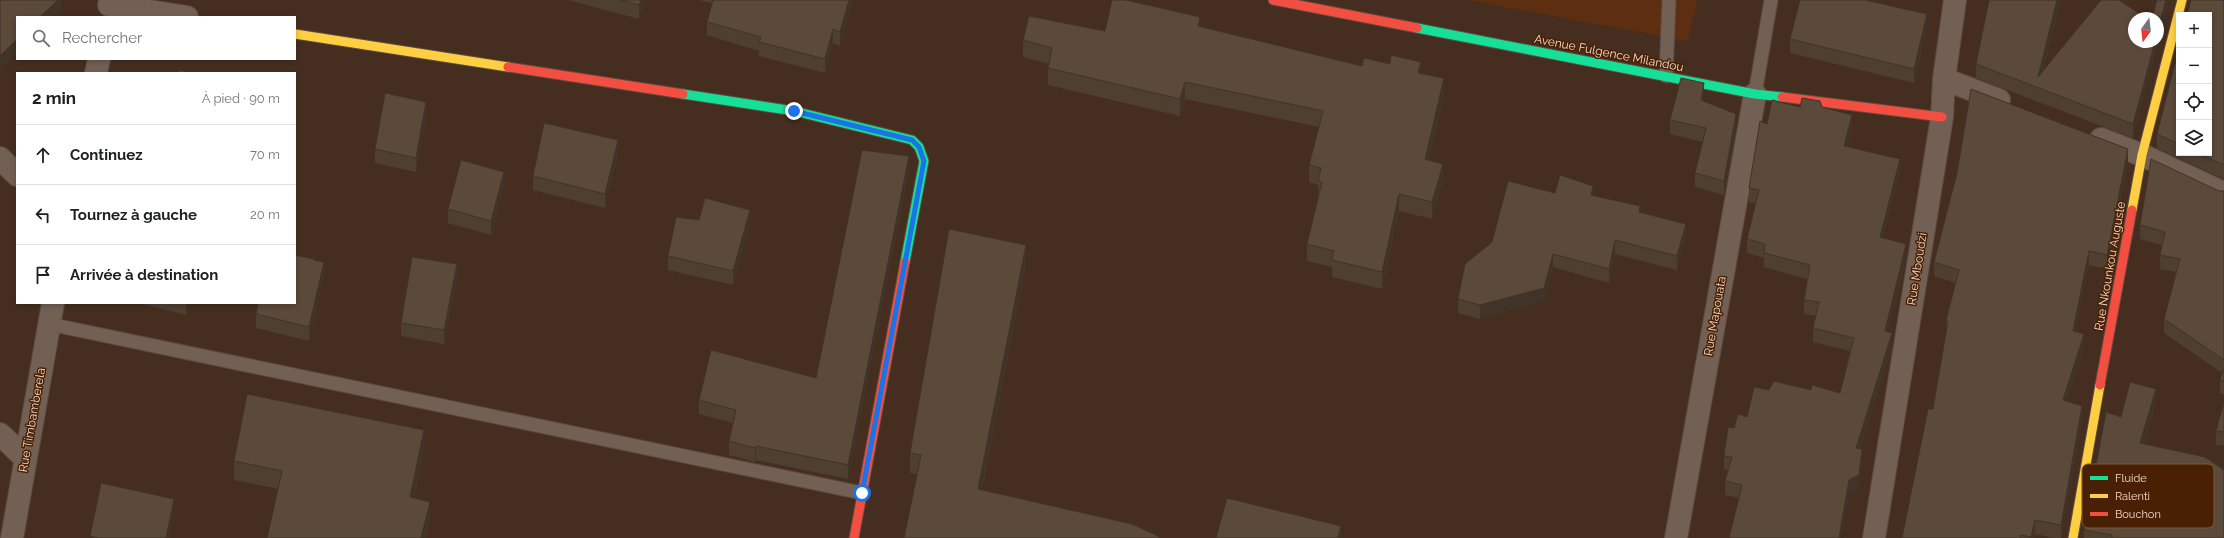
<!DOCTYPE html>
<html lang="fr">
<head>
<meta charset="utf-8">
<style>
  :root { --surface:#fff; --page:#f2f2f2; --text:#202124; --muted:#757577; --line:#e0e0e0 }
  body { margin:0; font-family:Raleway,sans-serif; background:var(--page); color:var(--text) }
  .controls { position:absolute; right:12px; top:12px; display:grid; overflow:hidden; border-radius:0px; box-shadow:0 2px 6px #0003 }
  .controls button { width:36px; height:36px; display:grid; place-items:center; padding:0; border:0; border-bottom:1px solid var(--line); background:var(--surface); color:var(--text); font:20px sans-serif }
  .compass { position:absolute; left:2128px; top:12px; width:36px; height:36px; border-radius:50%; background:var(--surface); box-shadow:0 2px 6px #0003; rotate:195deg }
  .stop { position:absolute; width:12px; height:12px; margin:-9px; border:3px solid #1a73e8; border-radius:50%; background:#fff }
  .stop.end { background:#1a73e8; border-color:#fff; box-shadow:0 1px 4px #0008 }
  .list { margin:0; padding:0; list-style:none }
  h2 { display:flex; justify-content:space-between; align-items:center; height:52px; margin:0; padding:0 16px; font-size:17px }
  h2 small { font-size:13px; font-weight:400; color:var(--muted) }
  .list li { display:grid; grid-template-columns:26px 1fr auto; gap:12px; align-items:center; box-sizing:border-box; height:60px; padding:0 16px; border-top:1px solid var(--line) }
  .list b { display:block; font-size:15px; white-space:nowrap }
  .list em { font-size:13px; font-style:normal; color:var(--muted) }
  .icon { flex:none; width:22px; height:22px; fill:none; stroke:currentColor; stroke-width:2; stroke-linecap:round; stroke-linejoin:round }
  .map { position:relative; flex:none; width:2224px; height:538px; overflow:hidden }
  .search { position:absolute; background:var(--surface); box-shadow:0 2px 6px #0003; left:16px; top:16px; width:280px; height:44px; display:flex; align-items:center; gap:10px; box-sizing:border-box; padding:0 14px; border-radius:0px; color:var(--muted); font-size:15px }
  .panel { position:absolute; background:var(--surface); box-shadow:0 2px 6px #0003; left:16px; top:72px; width:280px; height:232px; border-radius:0px }
  .map>svg:first-child { display:block }
  .built { fill:#5d2f10 }
  .lines { fill:none; stroke-linecap:round; stroke-linejoin:round }
  .lane-casing { stroke:#5e4a3f; stroke-width:15 }
  .street-casing { stroke:#5e4a3f; stroke-width:24 }
  .fast-casing { stroke:#5e4a3f; stroke-width:11 }
  .slow-casing { stroke:#5e4a3f; stroke-width:11 }
  .jam-casing { stroke:#5e4a3f; stroke-width:11 }
  .lane { stroke:#726055; stroke-width:13 }
  .street { stroke:#726055; stroke-width:22 }
  .fast { stroke:#16e098; stroke-width:9 }
  .slow { stroke:#ffcf43; stroke-width:9 }
  .jam { stroke:#f24e42; stroke-width:9 }
  .wall { fill:#4e3f31 }
  .shaded-wall { fill:#403328 }
  .building { fill:#5b4939; stroke:#403328 }
  .route { stroke:#1a73e8; stroke-width:5 }
  .labels { text-anchor:middle; dominant-baseline:central; stroke-width:3; stroke-linejoin:round; paint-order:stroke }
  .street-label { font-size:12px; fill:#f5d9ca; stroke:#492003 }
  .key { fill:#492003; stroke:#7d583f; stroke-width:1 }
  .key-label { font-size:11px; fill:#f5d9ca }
</style>
</head>
<body>
<div class="map">
<svg width="2224" height="538" viewBox="0 0 2224 538">
  <rect width="100%" height="100%" fill="#452e1f"/>
  <path class="built" d="M1468 0H1697L1688 41Z"/>
  <g class="lines">
    <g class="lane-casing">
      <path id="lane" d="M1666 76 1669 0
        M1755 94 1771 0
        M49 324 862 493"/>
    </g>
    <g class="street-casing">
      <path id="street" d="M109 5 187 17
        M96 73 99 59
        M1944 79 1999 100
        M2101 139 2142 155 2224 193
        M0 158 17 175
        M0 434 26 459
        M12 538 53 303
        M1676 538 1755 94
        M1874 538 1942 117 1944 79 1955 0"/>
    </g>
    <g class="fast-casing">
      <path id="fast" d="M1417 28 1755 94 1782 97
        M683 94 794 111 912 140 919 147 924 161 905 262"/>
    </g>
    <g class="slow-casing">
      <path id="slow" d="M295 34 508 67
        M2132 210 2142 155 2182 0
        M2073 538 2100 385"/>
    </g>
    <g class="jam-casing">
      <path id="jam" d="M1273 0 1417 28
        M508 67 683 94
        M1782 97 1942 117
        M2100 385 2132 210
        M854 538 905 262"/>
    </g>
    <use href="#lane" class="lane"/>
    <use href="#street" class="street"/>
    <use href="#fast" class="fast"/>
    <use href="#slow" class="slow"/>
    <use href="#jam" class="jam"/>
  </g>
  <path class="wall" d="M568 0H645L639 19Z
    M699 0H853L840 46 833 43 825 73 759 56V51L707 35V22L712 3Z
    M2061 0 2043 71 2158 42 2157 0H2169L2133 138 1976 78V64Z
    M2224 1V179L2157 148V134L2179 48V153H2209Z
    M1200 27 1362 66 1421 73 1444 95 1429 160 1443 181 1432 219 1399 211 1382 289 1332 277V267L1307 261V244L1318 198V185L1309 182V165L1319 127 1185 99 1180 116 1048 85V68L1049 64 1023 57V40L1105 31Z
    M1927 28 1914 83 1790 53V39Z
    M1704 97 1703 101 1736 127 1724 195 1695 187V173L1703 142 1670 134V120Z
    M1800 107H1822L1852 129 1847 147 1900 173 1883 238 1906 258 1888 332 1892 347 1860 449 1862 463 1859 489 1849 494 1841 538H1729L1739 498 1725 495V481L1728 470 1724 469V456L1734 428 1747 417 1769 390H1811L1840 393 1850 351 1813 342V328L1816 316 1804 314V300L1807 279 1764 267V258L1747 253V239L1756 203 1749 202V188L1767 124Z
    M426 116 416 172 375 163V149Z
    M618 154 605 208 533 190V176Z
    M2128 163 2107 269 2089 265 2075 332 2084 348 2067 401 2082 420 2061 538H2054L2035 534 2034 538H1902L1933 409 1946 333V320L1956 283 1934 276V262Z
    M909 170 848 479 756 460 755 462 729 455V441L733 423 699 414V400L816 378Z
    M504 186 491 235 448 223V209Z
    M2219 191H2224V394H2220V380L2222 373 2164 333V319L2176 272 2160 269V255L2162 245 2140 239V225Z
    M1555 193 1593 195 1640 213 1686 238 1677 270 1615 254 1609 283 1553 267 1544 301 1480 319 1458 313V299Z
    M699 220 750 224 733 285 668 270V256Z
    M314 260 324 276 309 341 256 328V314Z
    M1026 266 982 490 910 473V453Z
    M457 278 444 344 401 336V323Z
    M139 303H190L186 315Z
    M2224 402V446L2216 445V431Z
    M2156 403 2144 444 2224 538H2084V530L2121 417Z
    M424 449 414 498 430 521 426 538H267L278 489 234 480V461Z"/>
  <path class="shaded-wall" d="M58 0H61V10L54 17H40Z
    M641 0H645L639 19V5Z
    M849 0H853L840 46V32Z
    M2057 0H2061L2039 88 2038 77Z
    M2166 0H2169L2133 138V124L2155 42H2158V29Z
    M1927 14V28L1914 83V69Z
    M1200 17V34L1198 26Z
    M833 29V43L825 73V59Z
    M17 39V53L0 70V56Z
    M1421 62V79L1418 73Z
    M1444 78V95L1425 176V159Z
    M1185 82V99L1180 116V99Z
    M1704 83V97L1701 114V100Z
    M426 102V116L416 172V158Z
    M1736 114V127L1724 195V181Z
    M1852 115V129L1844 160V146Z
    M618 140V154L605 208V194Z
    M2128 149V163L2107 269V255Z
    M909 156V170L848 479V465Z
    M1900 159V173L1880 251V237Z
    M1443 164V181L1432 219V202Z
    M504 172V186L491 235V221Z
    M1593 186V200L1591 195Z
    M1399 194V211L1382 289V272Z
    M750 210V224L733 285V271Z
    M1686 224V238L1677 270V256Z
    M1615 240V254L1609 283V269Z
    M1906 244V258L1885 345V331Z
    M1026 245V266L978 509V489Z
    M2089 251V265L2073 345V331Z
    M1553 254V267L1544 301 1480 319V305Z
    M324 262V276L309 341V327Z
    M457 264V278L444 344V330Z
    M186 303H190L186 315Z
    M1892 333V347L1856 462V448Z
    M2084 334V348L2063 414V400Z
    M2156 389V403L2140 457V443Z
    M2082 406V420L2061 538V525Z
    M424 430V449L410 516V497Z
    M756 446V460L755 462V448Z
    M1862 449V463L1859 489 1849 494 1841 538H1839L1849 480Z
    M174 499V513L169 538H166Z
    M430 502V521L426 538H421Z
    M2035 520V534L2034 538H2031Z
    M1341 526V538H1338Z"/>
  <path class="building" d="M0 0H58L40 17H17V39L0 56Z
    M620 0H641L639 5Z
    M713 0H849L840 32 833 29 825 59 759 42 761 37 707 22Z
    M1112 0H1126L1200 17 1198 26 1362 66 1364 58 1390 64 1391 55 1421 62 1418 73 1444 78 1425 159 1443 164 1432 202 1399 194 1382 272 1332 260 1334 251 1307 244 1322 182 1318 181 1321 168 1309 165 1323 111 1185 82 1180 99 1048 68 1052 48 1023 40 1029 16 1105 31Z
    M1800 0H1865L1927 14 1914 69 1790 39Z
    M1989 0H2057L2038 77 2101 0H2119L2146 18H2134V42H2155L2133 124 1976 64Z
    M2157 0H2166L2158 29V18H2152Z
    M2191 0H2221L2224 1V165L2197 153H2209V15H2187Z
    M2179 48V144L2157 134Z
    M179 70 194 73H179Z
    M1681 78 1704 83 1701 100 1736 114 1724 181 1695 173 1706 128 1670 120Z
    M1971 89 2128 149 2107 255 2089 251 2073 331 2084 334 2063 400 2082 406 2061 525 2035 520 2031 537 2021 535 2020 538H1902L1928 409H1933L1948 321 1946 320 1959 270 1934 262 1957 173Z
    M385 93 426 102 416 158 375 149Z
    M1802 98 1820 101 1822 107 1852 115 1844 146 1900 159 1880 237 1906 244 1885 331 1892 333 1856 448 1862 449 1859 475 1849 480 1839 538H1729L1742 485 1725 481 1732 457 1724 456 1728 427 1734 428 1738 414 1747 417 1754 387 1769 390 1774 381 1811 390 1812 385 1840 393 1854 338 1813 328 1819 302 1804 300 1810 265 1764 253 1765 244 1747 239 1759 190 1749 188 1760 121 1767 124 1772 100 1800 107Z
    M544 123 618 140 605 194 533 176Z
    M862 150 909 156 848 465 756 446 755 448 729 441 736 410 699 400 711 350 816 378Z
    M2151 159 2219 191H2224V360L2164 319 2180 259 2160 255 2165 232 2140 225Z
    M461 160 504 172 491 221 448 209Z
    M1560 175 1593 186 1591 195 1640 206 1639 212 1686 224 1677 256 1615 240 1609 269 1553 254 1544 288 1480 305 1458 299 1465 264 1492 242 1508 181 1555 193Z
    M705 198 750 210 733 271 668 256 676 217 699 220Z
    M949 229 1026 245 978 489 1132 524 1156 535 1160 538H904L921 455 910 453Z
    M295 255 314 259V260L324 262 309 327 256 314 258 303H295Z
    M412 257 457 264 444 330 401 323Z
    M2224 367V381L2220 380Z
    M2130 382 2156 389 2140 443 2205 457 2224 470V538H2112V535L2084 530 2106 412 2121 417Z
    M247 394 424 430 410 497 430 502 421 538H267L282 471 234 461Z
    M2224 402V432L2216 431Z
    M101 483 174 499 166 538H98L90 536Z
    M1227 498 1341 526 1338 538H1216Z"/>
  <g class="lines">
    <path class="route" d="M794 111 912 140 919 147 924 161 862 493"/>
  </g>
  <g class="labels">
    <g class="street-label">
      <text transform="translate(1609 53) rotate(11)">Avenue Fulgence Milandou</text>
      <text transform="translate(2110 266) rotate(-80)">Rue Nkounkou Auguste</text>
      <text transform="translate(1917 269) rotate(-81)">Rue Mboudzi</text>
      <text transform="translate(1715 316) rotate(-80)">Rue Mapouata</text>
      <text transform="translate(32 420) rotate(-80)">Rue Timbamberela</text>
    </g>
  </g>
  <rect x="2082" y="464" width="132" height="64" rx="6" class="key"/>
  <rect x="2090" y="476" width="18" height="4" fill="#16e098"/>
  <rect x="2090" y="494" width="18" height="4" fill="#ffcf43"/>
  <rect x="2090" y="512" width="18" height="4" fill="#f24e42"/>
  <g class="key-label">
    <text x="2115" y="482">Fluide</text>
    <text x="2115" y="500">Ralenti</text>
    <text x="2115" y="518">Bouchon</text>
  </g>
</svg>
<div class="controls">
<button>+</button>
<button>−</button>
<button><svg class="icon" aria-label="locate" viewBox="0 0 24 24"><circle cx="12" cy="12" r="6"/><path d="M12 2v4M12 18v4M2 12h4M18 12h4"/></svg></button>
<button><svg class="icon" aria-label="layers" viewBox="0 0 24 24"><path d="M12 4l9 5-9 5-9-5zM3 14l9 5 9-5"/></svg></button>
</div>
<svg class="compass" viewBox="-18 -18 36 36"><path d="M0-13l5 13h-10z" fill="#e53935"/><path d="M0 13l5-13h-10z" fill="#757577"/></svg>
<div class="stop" style="left:862px;top:493px"></div>
<div class="stop end" style="left:794px;top:111px"></div>
<div class="search"><svg class="icon" aria-label="search" viewBox="0 0 24 24"><circle cx="10" cy="10" r="6"/><path d="M15 15l6 6"/></svg>Rechercher</div>
<section class="panel">
<h2>2 min<small>À pied · 90 m</small></h2>
<ul class="list">
<li><svg class="icon" aria-label="ahead" viewBox="0 0 24 24"><path d="M12 20V5M6 11l6-6 6 6"/></svg><div><b>Continuez</b></div><em>70 m</em></li>
<li><svg class="icon" aria-label="left" viewBox="0 0 24 24"><path d="M17 20v-9H6M10 6l-5 5 5 5"/></svg><div><b>Tournez à gauche</b></div><em>20 m</em></li>
<li><svg class="icon" aria-label="arrive" viewBox="0 0 24 24"><path d="M6 21V4h12l-3 4 3 4H6"/></svg><div><b>Arrivée à destination</b></div></li>
</ul>
</section>
</div>
</body>
</html>
